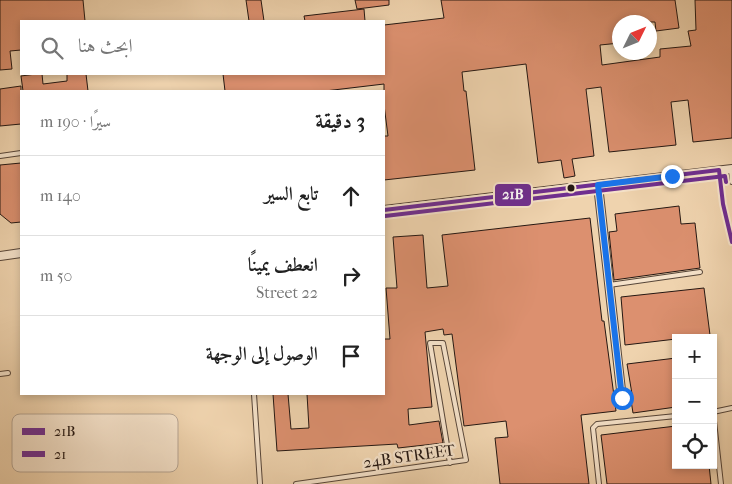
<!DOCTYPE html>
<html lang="ar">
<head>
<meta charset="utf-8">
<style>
  :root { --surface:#fff; --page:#f6f6f6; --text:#222; --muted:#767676; --line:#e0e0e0 }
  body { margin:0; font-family:"IM FELL French Canon",Amiri,serif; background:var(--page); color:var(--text); direction:rtl }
  .controls { position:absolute; right:15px; bottom:15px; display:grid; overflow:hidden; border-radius:0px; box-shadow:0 2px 8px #0003 }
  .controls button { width:45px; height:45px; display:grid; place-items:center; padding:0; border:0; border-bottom:1px solid var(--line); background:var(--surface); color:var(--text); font:25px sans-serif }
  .compass { position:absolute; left:612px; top:15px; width:45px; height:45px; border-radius:50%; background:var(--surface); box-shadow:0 2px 8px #0003; rotate:47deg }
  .stop { position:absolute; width:15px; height:15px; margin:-11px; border:4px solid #1a73e8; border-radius:50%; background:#fff }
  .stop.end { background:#1a73e8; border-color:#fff; box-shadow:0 1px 5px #0008 }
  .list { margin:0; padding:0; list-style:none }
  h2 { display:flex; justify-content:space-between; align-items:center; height:65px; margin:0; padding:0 20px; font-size:21px }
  h2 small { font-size:16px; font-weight:400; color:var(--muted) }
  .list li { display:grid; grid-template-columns:32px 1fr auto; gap:15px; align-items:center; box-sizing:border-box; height:80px; padding:0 20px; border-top:1px solid var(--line) }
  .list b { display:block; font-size:19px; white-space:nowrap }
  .list p { margin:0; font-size:16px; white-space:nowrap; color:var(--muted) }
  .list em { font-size:16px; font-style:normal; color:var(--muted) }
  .icon { flex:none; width:28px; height:28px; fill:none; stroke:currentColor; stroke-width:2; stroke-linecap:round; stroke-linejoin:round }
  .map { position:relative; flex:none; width:732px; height:484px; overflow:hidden; direction:ltr }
  .search { position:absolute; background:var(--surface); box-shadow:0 2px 8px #0003; left:20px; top:20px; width:365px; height:55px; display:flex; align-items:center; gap:12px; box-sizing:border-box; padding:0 18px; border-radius:0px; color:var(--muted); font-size:19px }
  .panel { position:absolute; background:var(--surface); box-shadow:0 2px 8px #0003; left:20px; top:90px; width:365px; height:305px; border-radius:0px; direction:rtl }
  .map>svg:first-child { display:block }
  .building { fill:#dc906f; stroke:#241712 }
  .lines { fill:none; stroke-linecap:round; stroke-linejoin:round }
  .service-casing { stroke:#574639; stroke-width:6 }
  .minor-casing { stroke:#574639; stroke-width:10 }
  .service { stroke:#f5e2ca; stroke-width:4 }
  .minor { stroke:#f5e2ca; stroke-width:8 }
  .bus-1-casing { stroke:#f5e2ca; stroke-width:8 }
  .bus-2-casing { stroke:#f5e2ca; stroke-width:8 }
  .bus-1 { stroke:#6f2e90; stroke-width:4 }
  .bus-2 { stroke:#6f2e90; stroke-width:4 }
  .route { stroke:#1a73e8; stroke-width:6 }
  .bus-dot { fill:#241712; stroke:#f5e2ca; stroke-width:2 }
  .labels { text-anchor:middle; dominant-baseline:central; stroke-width:4.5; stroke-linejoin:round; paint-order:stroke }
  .street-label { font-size:16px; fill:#241712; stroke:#f5e2ca }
  .key { fill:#f5e2ca; stroke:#b6a593; stroke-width:1 }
  .key-label { font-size:14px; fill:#241712 }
  .line-badge { stroke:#f5e2ca; stroke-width:2 }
  .badge-label { font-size:14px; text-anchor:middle; font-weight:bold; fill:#fff }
</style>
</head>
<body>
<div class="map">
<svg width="732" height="484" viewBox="0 0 732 484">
  <rect width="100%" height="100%" fill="#efd3ae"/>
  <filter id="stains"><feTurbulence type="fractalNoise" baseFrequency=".004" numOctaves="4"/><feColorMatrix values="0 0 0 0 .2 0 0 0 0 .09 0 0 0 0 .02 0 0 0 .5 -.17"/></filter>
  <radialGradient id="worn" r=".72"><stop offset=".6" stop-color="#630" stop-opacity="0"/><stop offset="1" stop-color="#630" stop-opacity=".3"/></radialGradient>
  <path class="building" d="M0 0H83L85 21H21V50L10 51 12 69 0 70Z
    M246 0H261L264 21H249Z
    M355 0H389V5L357 9Z
    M441 0H675L679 28 656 31 655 22H620V43L600 45 602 65 660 57V49L691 46 688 31 696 30 695 0H732V138L693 142 688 100 671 102 676 145 609 152 601 87 586 89 594 156 572 159 575 176 564 178 561 160 538 163 526 64 462 72 464 91H466L475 170 384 180V136H388L384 105V84L325 91H225L223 74H384V25L444 18Z
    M364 9 365 21H305L304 16Z
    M36 74H42L43 84 67 81V74H86L88 91H23L21 76Z
    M21 86V124L0 126V89Z
    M21 163V222L11 223 0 214V165Z
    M679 206 681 224 695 223 700 268 614 280 609 232 617 231 615 214Z
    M590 218 602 321H604L616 411 581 415 589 484H500L495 438 508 437 506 421 464 426 452 334 444 335 443 329 425 332 432 407 408 409 409 425 439 421 443 443 398 448 397 444 277 451 273 394H288L291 429 309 428 307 394H384V339H390L386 288H397L393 237 423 235 427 288 448 286 442 235Z
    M704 288 710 335 690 338H676V339L625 345 621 297Z
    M676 358V407L633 413 630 394H632L627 364Z
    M676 426V465H709L711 484H607L601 435Z"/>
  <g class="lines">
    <g class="service-casing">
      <path id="service" d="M0 156 21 153
        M731 169 732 182
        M719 170 723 204 732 242
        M609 285 700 272
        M0 374 8 373
        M254 394 260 484
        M713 412 721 484
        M713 412 732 408
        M296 484 466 460 443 343H430L450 463
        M599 484 593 428 597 424 676 416"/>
    </g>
    <g class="minor-casing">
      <path id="minor" d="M598 185 622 399
        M384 210 732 169
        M0 256 21 253"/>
    </g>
    <use href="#service" class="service"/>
    <use href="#minor" class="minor"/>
    <g class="bus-1-casing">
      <path id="bus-1" d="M384 210 719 170 723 204 732 242"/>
    </g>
    <g class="bus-2-casing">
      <path id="bus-2" d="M385 216 725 176 726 182"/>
    </g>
    <use href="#bus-1" class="bus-1"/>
    <use href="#bus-2" class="bus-2"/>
  </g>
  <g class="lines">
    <path class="route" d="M622 398 598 185 672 176"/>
  </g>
  <circle class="bus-dot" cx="571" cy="188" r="4.5"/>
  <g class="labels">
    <g class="street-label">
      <text transform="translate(409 456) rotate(-8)">24B STREET</text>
    </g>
  </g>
  <rect x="12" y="414" width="166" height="58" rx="8" class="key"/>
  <rect x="22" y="428" width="23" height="7" fill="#6f2e90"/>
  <rect x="22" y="451" width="23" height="6" fill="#6f2e90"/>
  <g class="key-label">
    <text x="54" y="436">21B</text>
    <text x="54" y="459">21</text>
  </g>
  <rect class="line-badge" x="494" y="183" width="38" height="24" rx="5" fill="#6f2e90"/>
  <g class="badge-label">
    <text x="513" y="199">21B</text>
  </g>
  <rect width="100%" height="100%" filter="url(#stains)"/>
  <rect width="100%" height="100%" fill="url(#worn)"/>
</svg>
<div class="controls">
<button>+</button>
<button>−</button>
<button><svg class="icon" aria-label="locate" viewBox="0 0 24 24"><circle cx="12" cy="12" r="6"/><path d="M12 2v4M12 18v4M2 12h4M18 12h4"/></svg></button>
</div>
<svg class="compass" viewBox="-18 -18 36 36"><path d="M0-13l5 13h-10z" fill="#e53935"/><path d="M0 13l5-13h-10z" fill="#767676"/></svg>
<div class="stop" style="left:622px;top:398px"></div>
<div class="stop end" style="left:672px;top:176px"></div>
<div class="search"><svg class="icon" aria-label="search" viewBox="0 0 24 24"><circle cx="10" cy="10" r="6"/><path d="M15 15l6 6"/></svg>ابحث هنا</div>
<section class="panel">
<h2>3 دقيقة<small>سيرًا · 190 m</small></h2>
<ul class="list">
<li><svg class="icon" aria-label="ahead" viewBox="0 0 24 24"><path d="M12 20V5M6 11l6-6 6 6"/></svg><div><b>تابع السير</b></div><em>140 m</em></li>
<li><svg class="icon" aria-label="right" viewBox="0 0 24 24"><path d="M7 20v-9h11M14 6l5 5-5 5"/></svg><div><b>انعطف يمينًا</b><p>22 Street</p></div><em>50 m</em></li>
<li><svg class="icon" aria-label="arrive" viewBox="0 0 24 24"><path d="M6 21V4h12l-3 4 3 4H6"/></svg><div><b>الوصول إلى الوجهة</b></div></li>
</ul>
</section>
</div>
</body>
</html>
